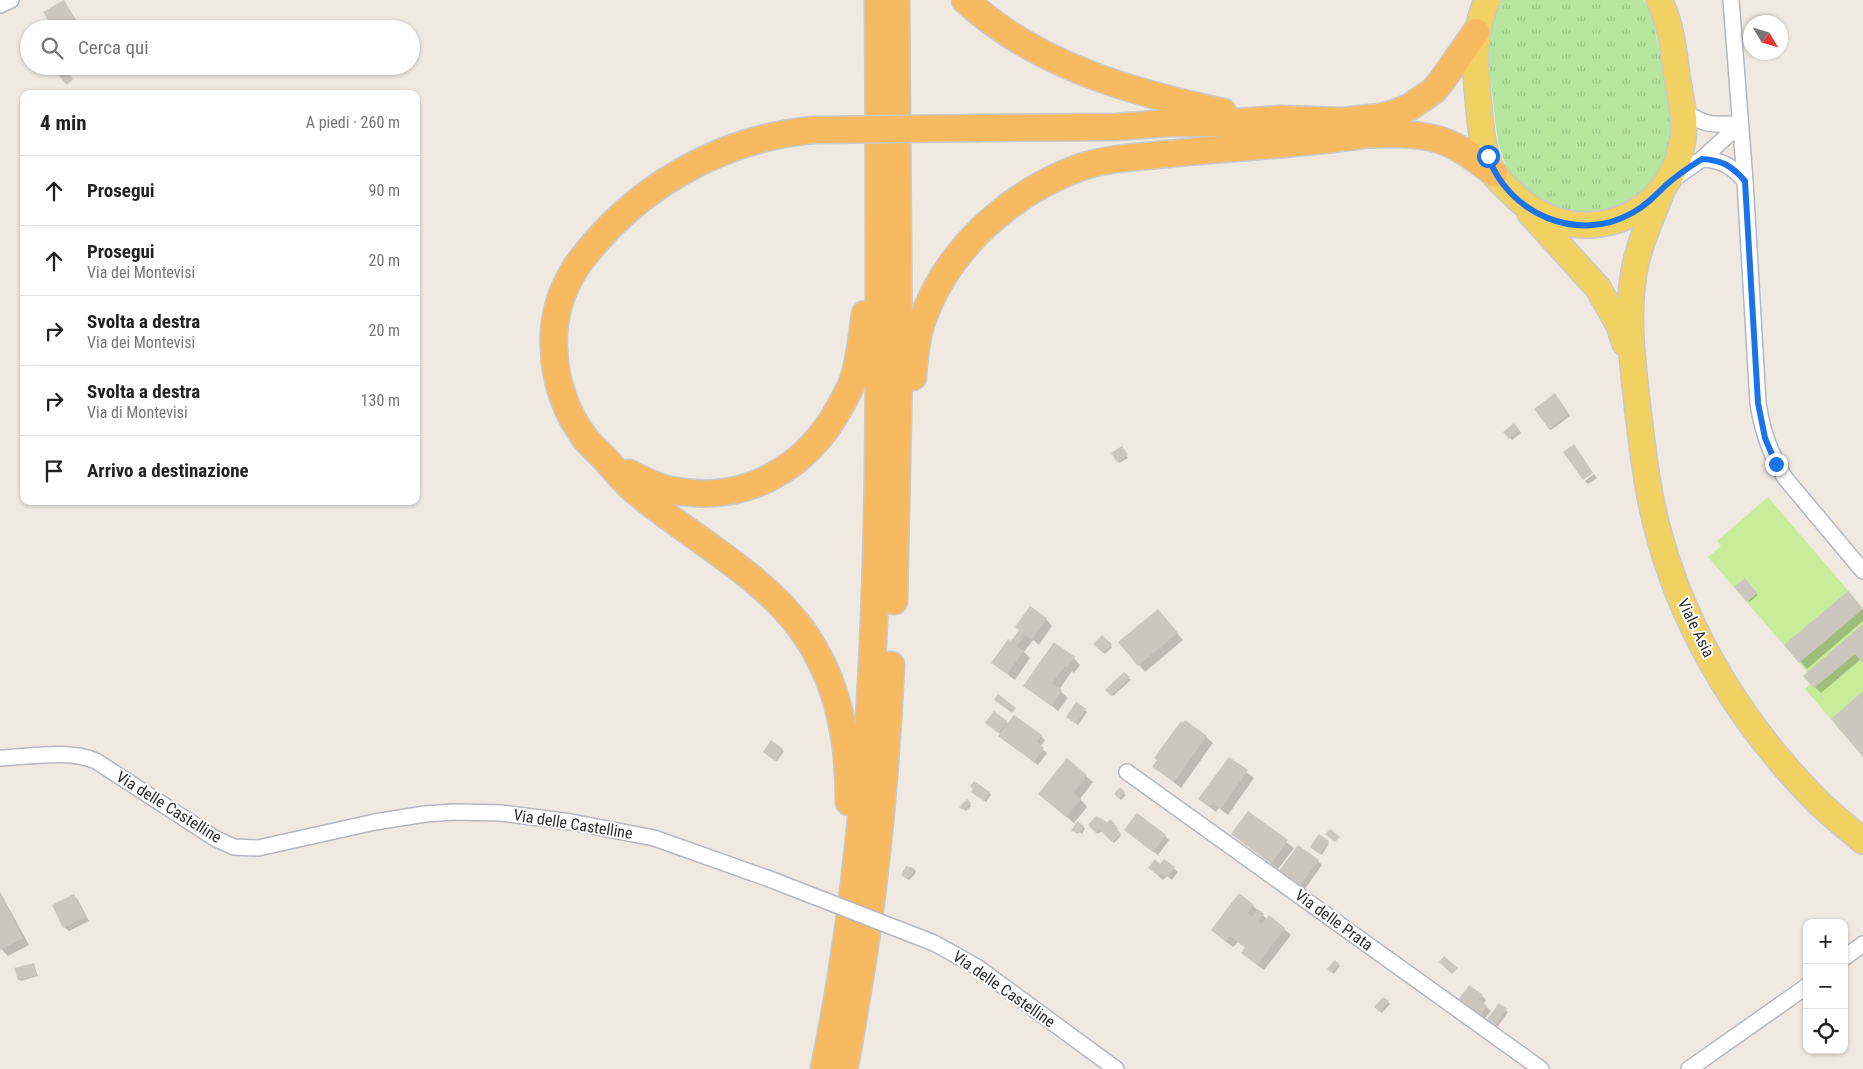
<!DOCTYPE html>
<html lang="it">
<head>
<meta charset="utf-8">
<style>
  :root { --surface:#fff; --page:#f6f6f6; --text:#222; --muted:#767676; --line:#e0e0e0 }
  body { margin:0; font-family:"Roboto Condensed",sans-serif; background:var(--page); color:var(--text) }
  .controls { position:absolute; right:15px; bottom:15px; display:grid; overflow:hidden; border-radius:10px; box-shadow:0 1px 4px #0004 }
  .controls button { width:45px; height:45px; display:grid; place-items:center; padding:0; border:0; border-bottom:1px solid var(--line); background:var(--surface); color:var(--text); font:25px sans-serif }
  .compass { position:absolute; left:1743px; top:15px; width:45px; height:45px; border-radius:50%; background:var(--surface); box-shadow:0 1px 4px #0004; rotate:128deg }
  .stop { position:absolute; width:15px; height:15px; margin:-11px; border:4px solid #1a73e8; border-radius:50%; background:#fff }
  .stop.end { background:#1a73e8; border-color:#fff; box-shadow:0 1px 5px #0008 }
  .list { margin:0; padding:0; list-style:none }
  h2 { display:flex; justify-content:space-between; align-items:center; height:65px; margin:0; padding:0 20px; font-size:21px }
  h2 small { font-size:16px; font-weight:400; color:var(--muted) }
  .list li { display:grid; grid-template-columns:32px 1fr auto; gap:15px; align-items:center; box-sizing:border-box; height:70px; padding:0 20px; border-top:1px solid var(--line) }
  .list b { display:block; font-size:19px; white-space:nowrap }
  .list p { margin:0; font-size:16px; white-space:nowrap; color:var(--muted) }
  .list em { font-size:16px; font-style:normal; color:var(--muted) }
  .icon { flex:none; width:28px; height:28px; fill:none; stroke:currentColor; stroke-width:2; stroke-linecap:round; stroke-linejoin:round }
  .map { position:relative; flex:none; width:1863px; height:1069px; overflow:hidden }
  .search { position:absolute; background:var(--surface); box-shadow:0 1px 4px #0004; left:20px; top:20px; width:400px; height:55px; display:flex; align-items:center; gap:12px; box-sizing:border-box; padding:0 18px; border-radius:28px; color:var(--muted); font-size:19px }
  .panel { position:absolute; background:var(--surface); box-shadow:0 1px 4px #0004; left:20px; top:90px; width:400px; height:415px; border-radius:10px }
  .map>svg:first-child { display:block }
  .grass { fill:url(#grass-tufts) }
  .pitch { fill:#c9ec9a }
  .shadow { fill:#0003 }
  .building { fill:#cbc7bf }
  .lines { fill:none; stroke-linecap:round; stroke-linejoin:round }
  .minor-casing { stroke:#b4b7c1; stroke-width:18 }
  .primary-casing { stroke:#c9c9c9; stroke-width:28 }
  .trunk-casing { stroke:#c9c9c9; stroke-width:29 }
  .minor { stroke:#fff; stroke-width:15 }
  .primary { stroke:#f2d163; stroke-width:25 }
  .trunk { stroke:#f8ba60; stroke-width:26 }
  .minor-bridge-casing { stroke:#b4b7c1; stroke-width:18; stroke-linecap:butt }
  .trunk-bridge-casing { stroke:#c9c9c9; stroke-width:29; stroke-linecap:butt }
  .minor-bridge { stroke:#fff; stroke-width:15 }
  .trunk-bridge { stroke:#f8ba60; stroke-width:26 }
  .route { stroke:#1a73e8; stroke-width:6 }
  .labels { text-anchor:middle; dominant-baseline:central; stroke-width:4; stroke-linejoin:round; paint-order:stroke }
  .street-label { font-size:16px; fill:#2e2e2e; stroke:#fff }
</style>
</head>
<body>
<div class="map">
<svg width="1863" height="1069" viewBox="0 0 1863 1069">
  <defs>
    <pattern id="grass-tufts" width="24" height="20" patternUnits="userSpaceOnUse" patternTransform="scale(1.25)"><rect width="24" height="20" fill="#b6e59e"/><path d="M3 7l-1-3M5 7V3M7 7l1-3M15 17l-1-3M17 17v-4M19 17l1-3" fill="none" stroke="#9dc588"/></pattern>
  </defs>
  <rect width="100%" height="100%" fill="#efe9e1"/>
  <path class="grass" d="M1499 0H1644L1653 20 1672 112V138L1664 162 1650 184 1630 200 1606 210 1594 213 1568 212 1543 203 1514 179 1507 168 1498 143 1487 50V38Z"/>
  <path class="pitch" d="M1768 497 1863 608V757L1805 689 1810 684 1803 676 1807 672 1708 557 1721 546 1717 541Z"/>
  <path class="shadow" d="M64 2 79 24 72 29H54Z
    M78 66 80 68 75 74 69 67Z
    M1556 397 1570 416 1551 430 1549 429Z
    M1516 427 1521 433 1512 440 1505 432Z
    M1123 450 1128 458 1119 463 1118 461Z
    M1594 474 1597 478 1588 484 1585 481Z
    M1745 580 1758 595 1749 602 1736 587Z
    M1848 592 1863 609V621L1807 669 1786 645Z
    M1164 617 1183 640 1145 672 1120 642Z
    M1046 619 1052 626 1039 645 1033 640 1024 652 1030 658 1015 680 993 663 1020 630Z
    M1863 625V661L1861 659 1821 693 1815 687Z
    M1102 636 1112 647 1105 654 1095 644Z
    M1074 658 1080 665 1074 673 1072 671 1059 690 1068 698 1058 711 1025 685Z
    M1124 673 1131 680 1113 696 1107 690Z
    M1076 704 1087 712 1078 725 1069 718Z
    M994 712 1009 724 1041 736 1045 740 1040 747 1047 753 1038 765 1004 740 1000 736 1001 734 988 724Z
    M1206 737 1213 743 1181 788 1153 766Z
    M783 750 784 751 777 761 766 754Z
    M1230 759 1254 778 1228 815 1219 808 1216 812 1200 799Z
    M1067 760 1093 782 1080 799 1087 807 1074 823 1039 794Z
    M1120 789 1126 795 1121 800 1115 794Z
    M974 793H989L991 795 986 802Z
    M967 801 971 806 966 811 961 807Z
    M1248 813 1294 848 1278 869 1233 834Z
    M1111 821 1118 829 1116 831 1121 836 1114 843 1102 831 1098 834 1090 825 1107 824Z
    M1083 827 1085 828 1082 834 1079 832 1078 834 1073 831Z
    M1130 834 1165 836 1169 840 1158 855Z
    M1328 842 1329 843 1322 855 1313 849Z
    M1165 861 1178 872 1172 880 1167 876 1163 880 1154 872Z
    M1318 861 1322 865 1304 890 1284 876Z
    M914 869 916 871 915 874 909 880 904 877Z
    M0 892 29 945 8 956 0 948Z
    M74 896 78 900 89 921 69 931 64 927Z
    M1253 906 1267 919 1284 929 1291 935 1264 970 1249 959 1246 948 1238 942 1233 947 1219 936Z
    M1335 962 1340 966 1334 974 1329 969Z
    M33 964 38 976 21 981 19 979Z
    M1482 996 1486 1000 1483 1004 1491 1011 1482 1022 1462 1007Z
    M1384 998 1390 1004 1382 1013 1376 1007Z
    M1499 1005 1508 1012 1496 1029 1488 1023Z"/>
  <path class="building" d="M64 0 76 20 68 25 70 29H53L43 12Z
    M66 66H79L73 73Z
    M64 70 73 79 67 85 58 75Z
    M1555 393 1569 414 1549 429 1534 409Z
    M1514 423 1520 431 1509 439 1503 432Z
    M1574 444 1593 473 1583 480 1563 452Z
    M1122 446 1128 455 1117 462 1111 453Z
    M1745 578 1757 593 1747 602 1734 587Z
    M1848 591 1863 609 1799 663 1784 645Z
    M1030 606 1047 618 1032 639 1025 635 1017 646 1024 651 1007 674 991 663 1008 639 1011 641 1019 630 1015 627Z
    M1158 609 1178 633 1138 666 1118 642Z
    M1863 624V663L1855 654 1814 688 1803 676Z
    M1102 635 1112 644 1103 653 1093 644Z
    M1054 642 1075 657 1067 667 1065 666 1052 683 1062 690 1051 706 1023 686Z
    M1124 672 1130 677 1111 696 1105 690Z
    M1863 691V757L1831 719Z
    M998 694 1016 708 1012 713 994 700Z
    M1076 702 1086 709 1076 724 1066 717Z
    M994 711 1007 721 998 733 985 723Z
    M1014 715 1042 735 1037 742 1044 748 1034 762 998 736Z
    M1185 720 1207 736 1174 782 1152 767 1157 760 1154 758 1181 721 1183 723Z
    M771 740 783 749 775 761 763 752Z
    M1229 757 1248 770 1221 809 1212 803 1209 807 1198 799Z
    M1067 758 1087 775 1073 793 1081 799 1066 817 1038 794Z
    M974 781 990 792 984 801 971 792 973 789 970 786Z
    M1120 787 1125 792 1119 799 1114 794Z
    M967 799 971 803 963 810 959 807Z
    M1248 811 1288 840 1271 864 1231 834Z
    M1137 813 1166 835 1153 852 1124 830Z
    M1096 816 1107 822 1111 819 1117 827 1116 828 1121 834 1112 842 1100 830 1096 833 1088 825Z
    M1077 821 1084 826 1080 833 1071 831Z
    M1330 829 1340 837 1335 842 1325 834Z
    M1319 834 1329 841 1319 854 1310 847Z
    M1298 845 1319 860 1299 887 1278 872Z
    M1155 859 1160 864 1164 859 1175 867 1167 877 1162 873 1159 876 1148 868Z
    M906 866 914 868V872L907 879 901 875Z
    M0 893 23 938 0 950Z
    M1239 893 1254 905 1248 913 1252 917 1258 909 1264 914 1258 921 1262 924 1269 915 1285 928 1257 965 1241 953 1245 947 1230 936 1226 942 1211 930Z
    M74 894 86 917 63 928 52 905Z
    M1444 956 1458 968 1452 974 1439 962Z
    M1335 960 1339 964 1332 973 1327 969Z
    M34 963 37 975 18 980 14 968Z
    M1469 985 1483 995 1479 999 1487 1006 1478 1019 1456 1003Z
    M1383 997 1389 1001 1380 1012 1374 1007Z
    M1499 1003 1507 1009 1494 1028 1485 1022Z"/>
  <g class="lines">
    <g class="minor-casing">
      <path id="minor" d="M1731 0 1745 181 1758 403C1762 431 1770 454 1785 478L1863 571
        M0 5 11 0
        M1682 110C1707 127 1711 124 1740 124
        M1702 159C1722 160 1732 166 1745 181
        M1672 180 1702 159 1740 124
        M0 758C30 757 69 749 96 761L216 839 234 847 258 848 375 822 425 814 454 812 501 813 571 822 654 838 767 878
        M1127 772 1541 1069
        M934 943 977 967 1116 1069
        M1844 958 1863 944
        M1689 1069 1807 986"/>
    </g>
    <g class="primary-casing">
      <path id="primary" d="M1487 0C1471 38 1475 68 1479 108 1481 129 1483 155 1494 174 1499 181 1506 187 1512 193 1570 251 1665 227 1682 145 1687 123 1681 99 1677 77 1674 52 1671 23 1659 0
        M1662 190C1652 217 1639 243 1634 272 1626 318 1633 365 1638 411 1643 453 1648 497 1660 538 1688 639 1746 730 1820 804 1834 817 1849 829 1863 841
        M1530 213 1598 288 1619 325 1625 343"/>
    </g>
    <g class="trunk-casing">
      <path id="trunk" d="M965 0C1036 65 1130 92 1223 112
        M980 128 1116 127 1170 123H1224L1280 119 1342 121 1380 117 1395 113 1410 107 1433 91 1441 82 1476 32
        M1347 135C1380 135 1417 130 1448 143 1465 150 1479 162 1494 173
        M576 267C560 292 552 320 554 350 555 381 566 413 585 438 591 446 599 452 606 460 615 470 624 481 634 490 687 535 762 574 802 630 839 681 849 741 849 802
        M913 377C914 359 916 342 921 324 945 251 1009 193 1081 167 1108 158 1139 157 1167 154 1233 147 1299 145 1364 135
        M629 473C642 480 656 487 671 490 744 505 807 469 841 405 845 397 850 389 853 381 860 359 862 336 865 314
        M894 601 899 370 896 0
        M824 1069C865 872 875 670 878 469 880 313 879 156 878 0
        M844 1069C850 1043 853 1017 858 990 876 883 886 774 891 665"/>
    </g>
    <use href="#minor" class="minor"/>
    <use href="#primary" class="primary"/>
    <use href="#trunk" class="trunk"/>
    <g class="minor-bridge-casing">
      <path id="minor-bridge" d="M767 878 934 943"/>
    </g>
    <g class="trunk-bridge-casing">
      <path id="trunk-bridge" d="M576 267C631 190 719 138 814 130L980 128"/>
    </g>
    <use href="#minor-bridge" class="minor-bridge"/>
    <use href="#trunk-bridge" class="trunk-bridge"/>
  </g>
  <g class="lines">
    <path class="route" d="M1488 156C1508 214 1578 244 1632 213 1645 206 1655 196 1665 186 1676 176 1689 167 1702 159 1722 160 1732 166 1745 181L1758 403 1765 438 1776 464"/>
  </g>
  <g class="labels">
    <g class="street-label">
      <text transform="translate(1696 628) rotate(64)">Viale Asia</text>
      <text transform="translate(169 807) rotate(32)">Via delle Castelline</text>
      <text transform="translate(573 824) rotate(9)">Via delle Castelline</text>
      <text transform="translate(1334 920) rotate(36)">Via delle Prata</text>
      <text transform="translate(1004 989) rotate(35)">Via delle Castelline</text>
    </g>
  </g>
</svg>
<div class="controls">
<button>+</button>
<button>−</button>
<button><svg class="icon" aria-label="locate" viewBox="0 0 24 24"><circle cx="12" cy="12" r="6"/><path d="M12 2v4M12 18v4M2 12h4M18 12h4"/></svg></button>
</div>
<svg class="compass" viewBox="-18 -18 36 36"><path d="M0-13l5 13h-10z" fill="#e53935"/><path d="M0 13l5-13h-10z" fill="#767676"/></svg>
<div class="stop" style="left:1488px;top:156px"></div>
<div class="stop end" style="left:1776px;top:464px"></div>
<div class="search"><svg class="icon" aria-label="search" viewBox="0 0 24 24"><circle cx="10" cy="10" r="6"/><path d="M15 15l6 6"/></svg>Cerca qui</div>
<section class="panel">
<h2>4 min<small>A piedi · 260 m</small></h2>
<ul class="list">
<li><svg class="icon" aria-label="ahead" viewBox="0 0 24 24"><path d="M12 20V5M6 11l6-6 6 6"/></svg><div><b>Prosegui</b></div><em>90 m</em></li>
<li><svg class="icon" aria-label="ahead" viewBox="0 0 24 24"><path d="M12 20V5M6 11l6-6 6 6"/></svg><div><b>Prosegui</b><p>Via dei Montevisi</p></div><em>20 m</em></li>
<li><svg class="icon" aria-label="right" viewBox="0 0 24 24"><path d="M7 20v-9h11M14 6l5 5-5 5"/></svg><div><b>Svolta a destra</b><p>Via dei Montevisi</p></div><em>20 m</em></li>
<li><svg class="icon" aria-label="right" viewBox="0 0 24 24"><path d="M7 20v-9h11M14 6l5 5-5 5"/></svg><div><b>Svolta a destra</b><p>Via di Montevisi</p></div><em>130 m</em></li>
<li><svg class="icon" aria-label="arrive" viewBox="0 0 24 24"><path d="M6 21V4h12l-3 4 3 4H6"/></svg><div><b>Arrivo a destinazione</b></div></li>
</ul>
</section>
</div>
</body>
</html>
